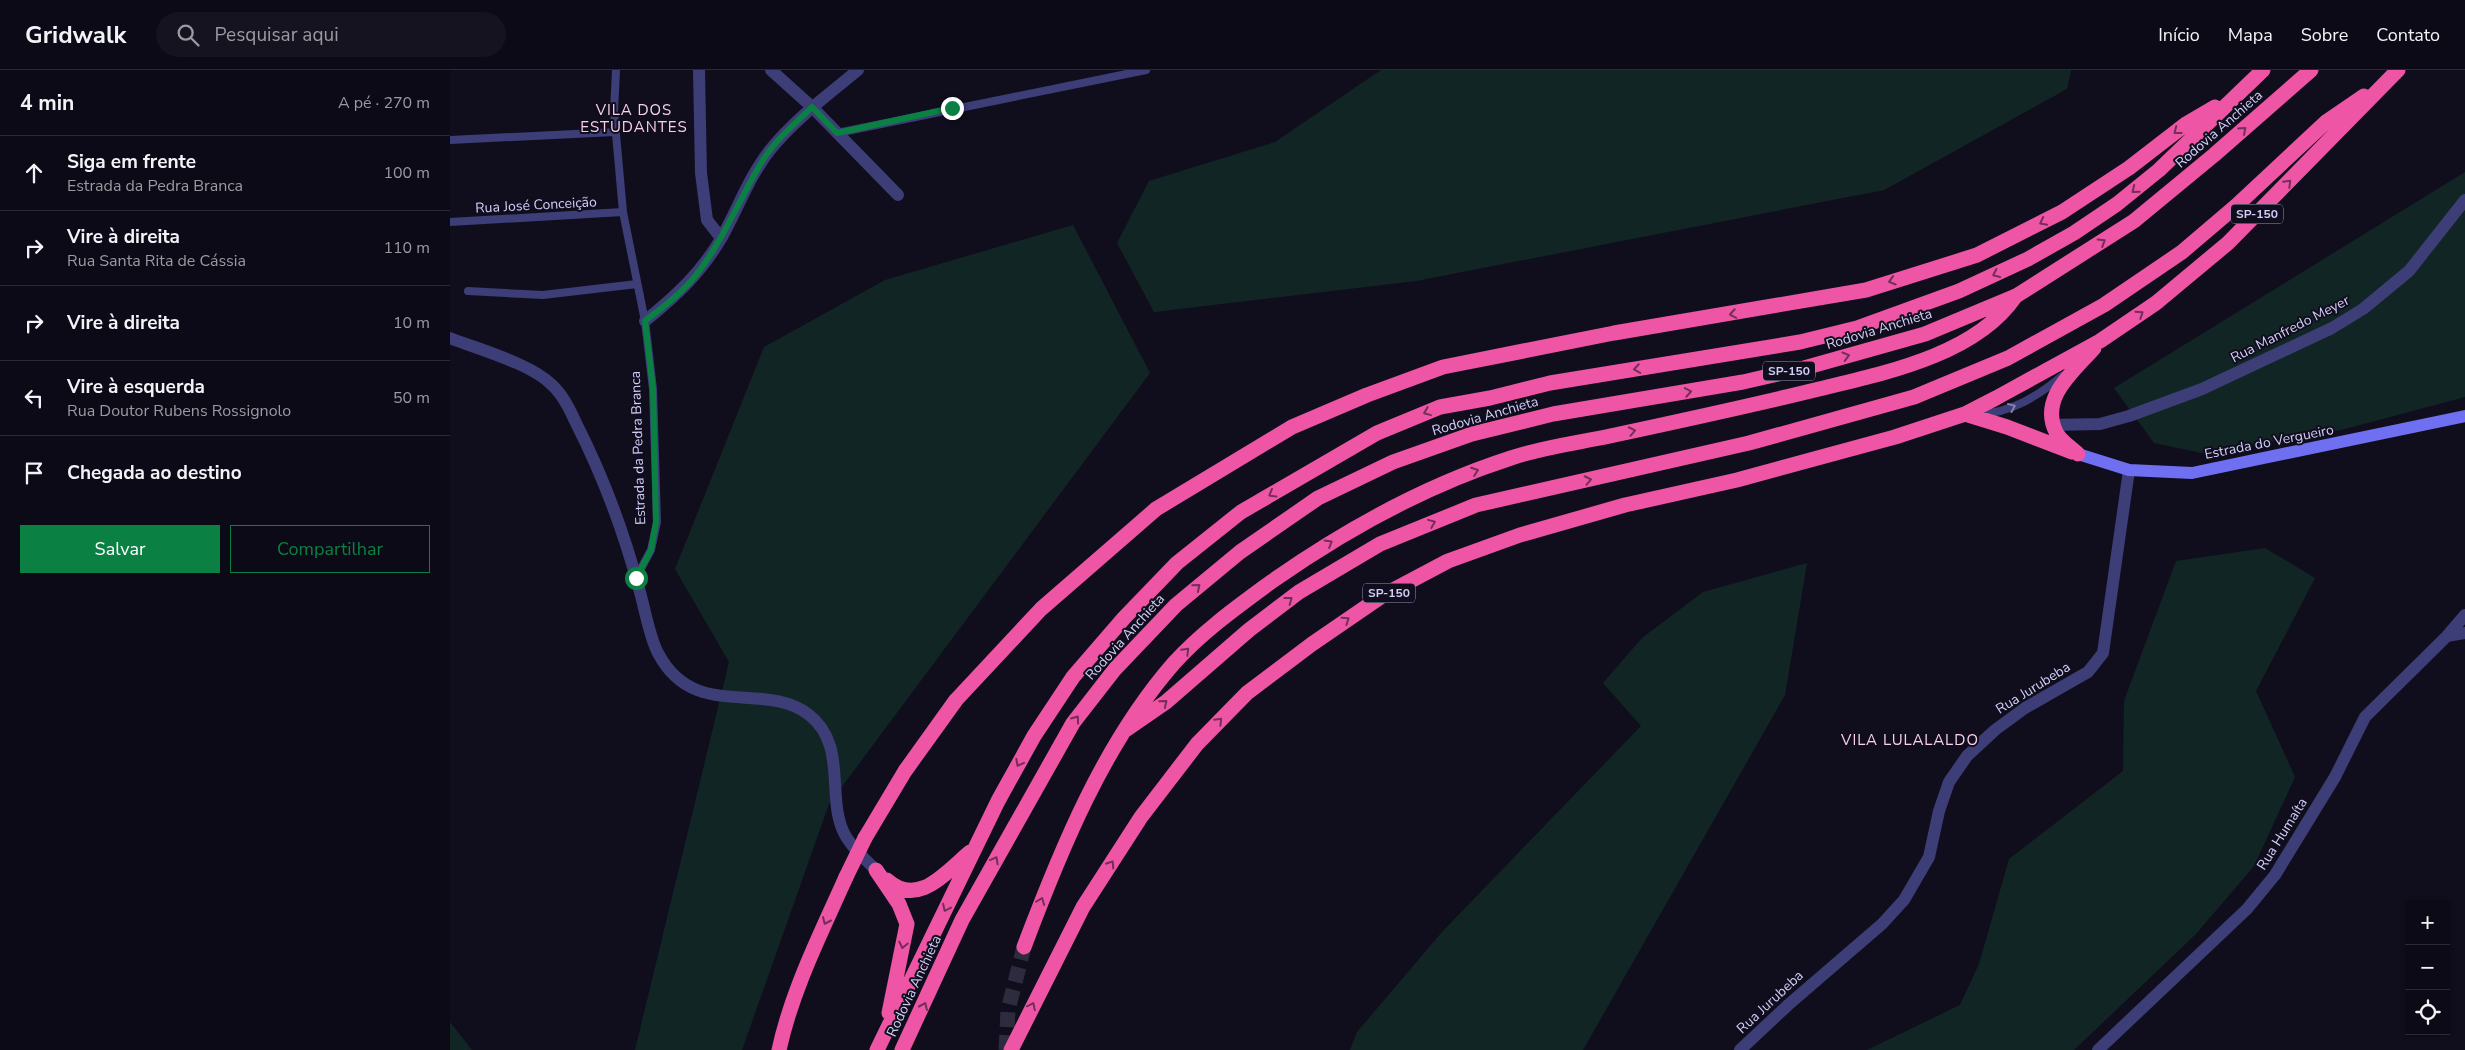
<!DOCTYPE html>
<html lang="pt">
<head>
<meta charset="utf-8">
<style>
  :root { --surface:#0c0a16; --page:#15131f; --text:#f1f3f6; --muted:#9a9aa1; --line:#2c2b35; --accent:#0b8043 }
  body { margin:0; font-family:"Nunito Sans",sans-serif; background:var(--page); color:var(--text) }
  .controls { position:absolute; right:15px; bottom:15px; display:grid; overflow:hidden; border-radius:0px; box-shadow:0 1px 4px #0004 }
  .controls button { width:45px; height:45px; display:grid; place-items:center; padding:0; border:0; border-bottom:1px solid var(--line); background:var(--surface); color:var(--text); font:25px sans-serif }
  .stop { position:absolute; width:15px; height:15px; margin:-11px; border:4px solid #0b8043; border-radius:50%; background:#fff }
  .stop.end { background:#0b8043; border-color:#fff; box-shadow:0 1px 5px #0008 }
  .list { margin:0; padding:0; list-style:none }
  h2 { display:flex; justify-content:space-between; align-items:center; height:65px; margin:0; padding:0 20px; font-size:21px }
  h2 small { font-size:16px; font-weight:400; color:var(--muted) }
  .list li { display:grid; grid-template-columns:32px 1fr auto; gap:15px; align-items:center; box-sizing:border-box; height:75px; padding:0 20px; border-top:1px solid var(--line) }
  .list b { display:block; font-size:19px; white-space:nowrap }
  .list p { margin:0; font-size:16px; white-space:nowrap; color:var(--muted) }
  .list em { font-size:16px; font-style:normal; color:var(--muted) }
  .actions { display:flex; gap:10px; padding:15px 20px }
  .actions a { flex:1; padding:11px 0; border:1px solid var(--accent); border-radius:0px; text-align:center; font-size:18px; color:var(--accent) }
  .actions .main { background:var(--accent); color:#fff }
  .icon { flex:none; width:28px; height:28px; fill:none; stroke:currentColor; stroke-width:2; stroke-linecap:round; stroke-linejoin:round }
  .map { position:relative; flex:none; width:2015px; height:980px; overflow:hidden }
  header { display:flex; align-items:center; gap:30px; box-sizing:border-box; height:70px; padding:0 25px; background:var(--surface); border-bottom:1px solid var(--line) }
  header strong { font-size:24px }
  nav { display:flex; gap:28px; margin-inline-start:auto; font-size:18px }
  .search { width:350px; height:45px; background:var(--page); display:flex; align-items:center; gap:12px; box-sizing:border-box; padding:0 18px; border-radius:28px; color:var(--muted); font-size:19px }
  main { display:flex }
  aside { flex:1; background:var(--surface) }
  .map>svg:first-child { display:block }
  .green { fill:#112624 }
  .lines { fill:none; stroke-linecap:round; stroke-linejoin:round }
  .highway-tunnel { stroke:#2d2b3e; stroke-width:15; stroke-dasharray:15 8; stroke-linecap:butt }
  .lane { stroke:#3d3d77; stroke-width:8 }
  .street { stroke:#3d3d77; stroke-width:12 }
  .secondary { stroke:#6e70f1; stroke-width:12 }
  .highway { stroke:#ee55a4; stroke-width:15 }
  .highway-bridge { stroke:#ee55a4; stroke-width:15 }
  .oneway { stroke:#742e5a }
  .oneway2 { stroke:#807eb2 }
  .route { stroke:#0b8043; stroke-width:6 }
  .labels { text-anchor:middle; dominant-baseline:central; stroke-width:4; stroke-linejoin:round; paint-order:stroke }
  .shield { fill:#100e1d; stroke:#9794b8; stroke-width:1 }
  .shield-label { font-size:12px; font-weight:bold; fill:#d1cefa }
  .street-label { font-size:14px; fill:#d1cefa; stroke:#100e1d }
  .neighbourhood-label { font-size:15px; letter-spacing:1px; fill:#fad0ec; stroke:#100e1d }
</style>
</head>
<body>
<header>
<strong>Gridwalk</strong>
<div class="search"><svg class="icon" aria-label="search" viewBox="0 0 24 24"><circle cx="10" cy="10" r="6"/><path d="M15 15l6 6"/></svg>Pesquisar aqui</div>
<nav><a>Início</a><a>Mapa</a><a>Sobre</a><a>Contato</a></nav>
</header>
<main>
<aside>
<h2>4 min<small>A pé · 270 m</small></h2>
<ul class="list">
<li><svg class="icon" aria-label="ahead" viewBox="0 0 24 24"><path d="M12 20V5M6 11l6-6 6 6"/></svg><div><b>Siga em frente</b><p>Estrada da Pedra Branca</p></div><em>100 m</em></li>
<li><svg class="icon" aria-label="right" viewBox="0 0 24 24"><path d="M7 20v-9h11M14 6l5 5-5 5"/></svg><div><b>Vire à direita</b><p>Rua Santa Rita de Cássia</p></div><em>110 m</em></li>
<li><svg class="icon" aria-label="right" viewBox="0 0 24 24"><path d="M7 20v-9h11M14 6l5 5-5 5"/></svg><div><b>Vire à direita</b></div><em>10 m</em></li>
<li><svg class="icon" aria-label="left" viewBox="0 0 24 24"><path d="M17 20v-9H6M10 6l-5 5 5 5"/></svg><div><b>Vire à esquerda</b><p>Rua Doutor Rubens Rossignolo</p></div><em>50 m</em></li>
<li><svg class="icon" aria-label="arrive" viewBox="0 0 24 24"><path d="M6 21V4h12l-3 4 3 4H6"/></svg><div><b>Chegada ao destino</b></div></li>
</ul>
<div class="actions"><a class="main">Salvar</a><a>Compartilhar</a></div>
</aside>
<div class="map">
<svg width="2015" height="980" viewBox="0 0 2015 980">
  <rect width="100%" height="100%" fill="#100e1d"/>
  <path class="green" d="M931 0H1621L1617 19 1434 120 966 211 704 242 667 173 699 111 825 72Z
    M2015 102V327L1891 360 1752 383 1704 373 1664 318Z
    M623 155 700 303 379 734 292 980H185L279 592 225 499 314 277 435 210Z
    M1815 478 1865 508 1806 621 1845 707 1804 796 1746 864 1624 980H1417L1510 935 1529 894 1559 789 1673 701 1674 631 1726 491Z
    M1357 493 1335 625 1133 980H900L907 962 992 862 1191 656 1153 613 1192 568 1253 522Z
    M0 952 22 980H0Z"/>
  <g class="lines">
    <path class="highway-tunnel" d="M556 980 558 940 574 877"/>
    <path class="lane" d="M166 0 164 42 173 142 195 251 203 319 207 452 201 480 186 508
      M387 63 696 0
      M0 70 165 62
      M0 152 173 142
      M18 221 93 225 187 214
      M1529 344C1561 343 1588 326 1612 306"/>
    <path class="street" d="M249 0 251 103 257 150 271 168
      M321 0 362 37 448 125
      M195 251C227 225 251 203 272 167 288 138 300 105 320 80 345 49 378 25 408 0
      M0 268C28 279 82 294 102 315 113 325 120 340 126 353 152 404 173 460 188 515 194 534 199 567 208 583 244 652 312 610 358 644 398 674 376 726 394 763 401 777 415 789 426 800
      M1603 355 1650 354 1679 346 1752 319 1882 258 1913 239 1959 201 2015 130
      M1997 566 2015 563
      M1290 980 1338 935 1432 854 1454 830 1479 787 1489 741 1499 712 1517 686 1545 660 1575 638 1638 602 1653 583 1679 400
      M1648 980 1797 839 1825 805 1885 707 1915 647 1997 566 2015 545"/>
    <path class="secondary" d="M1628 384 1679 400 1742 403 2015 346"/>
    <path class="highway" d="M1515 344 1557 357 1622 382
      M1628 384C1621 377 1610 371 1606 362 1589 328 1624 301 1644 278
      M674 661 716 632 799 560 849 522 930 474 1026 435 1299 373 1464 327 1558 288 1654 235 1732 182 1786 136 1876 52 1914 26
      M415 768 455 701 506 630 591 539 706 439 842 357 917 325 993 297 1164 263 1416 220 1527 185 1612 142 1679 98 1736 54 1765 37
      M426 800 449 834 457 854 439 943
      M437 810C468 838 495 803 520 782
      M574 877C611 779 654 673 724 593 752 562 787 537 821 512 895 460 974 416 1061 388 1093 377 1127 373 1160 366 1230 351 1300 336 1369 319 1435 303 1525 285 1565 227
      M329 980C342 920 371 863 396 807
      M427 980 548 731 584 666 623 607 674 548 727 493 791 442 927 363 990 337 1040 328 1100 313 1350 272 1407 258 1509 221 1578 189 1624 163 1667 134 1709 100 1813 0
      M452 980 512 850 623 653 665 599 726 535 790 482 868 428 943 392 1022 364 1103 344 1293 312 1354 298 1475 264 1566 226 1684 151 1764 85 1861 0
      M561 980 633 837 691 747 747 674 797 623 862 574 932 526 998 491 1070 465 1175 435 1287 410 1445 367 1515 344 1546 328 1650 271 1706 233 1778 173 1948 0"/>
    <path class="highway-bridge" d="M396 807 415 768"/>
  </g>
  <defs><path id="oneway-chevron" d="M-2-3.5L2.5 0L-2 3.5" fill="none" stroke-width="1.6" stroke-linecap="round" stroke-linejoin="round" transform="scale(1.25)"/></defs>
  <g class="oneway">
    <use href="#oneway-chevron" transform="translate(1793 60) rotate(-42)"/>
    <use href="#oneway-chevron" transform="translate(1727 61) rotate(142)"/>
    <use href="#oneway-chevron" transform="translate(1838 113) rotate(-45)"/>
    <use href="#oneway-chevron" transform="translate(1685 120) rotate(141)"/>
    <use href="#oneway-chevron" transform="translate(1593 152) rotate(153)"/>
    <use href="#oneway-chevron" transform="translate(1652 172) rotate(-32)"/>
    <use href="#oneway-chevron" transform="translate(1546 204) rotate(155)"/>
    <use href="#oneway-chevron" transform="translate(1442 211) rotate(163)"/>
    <use href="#oneway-chevron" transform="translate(1283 244) rotate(170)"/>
    <use href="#oneway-chevron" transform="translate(1690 244) rotate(-34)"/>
    <use href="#oneway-chevron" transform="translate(1396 286) rotate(-16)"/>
    <use href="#oneway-chevron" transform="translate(1187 299) rotate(171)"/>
    <use href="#oneway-chevron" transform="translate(1238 322) rotate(-10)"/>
    <use href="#oneway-chevron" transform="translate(977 342) rotate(158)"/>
    <use href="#oneway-chevron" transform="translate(1182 361) rotate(-12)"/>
    <use href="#oneway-chevron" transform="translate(1025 401) rotate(-20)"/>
    <use href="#oneway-chevron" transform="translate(1138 410) rotate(-12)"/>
    <use href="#oneway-chevron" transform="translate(822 424) rotate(150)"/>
    <use href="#oneway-chevron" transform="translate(982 453) rotate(-22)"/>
    <use href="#oneway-chevron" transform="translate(879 473) rotate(-31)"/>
    <use href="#oneway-chevron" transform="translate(747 517) rotate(-40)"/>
    <use href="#oneway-chevron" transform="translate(839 530) rotate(-37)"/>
    <use href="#oneway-chevron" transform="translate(896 550) rotate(-34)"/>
    <use href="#oneway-chevron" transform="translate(736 581) rotate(-45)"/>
    <use href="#oneway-chevron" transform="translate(714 633) rotate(-39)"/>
    <use href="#oneway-chevron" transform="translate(626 649) rotate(-54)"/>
    <use href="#oneway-chevron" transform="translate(769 651) rotate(-45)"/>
    <use href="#oneway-chevron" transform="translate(569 693) rotate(118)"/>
    <use href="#oneway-chevron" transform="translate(545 790) rotate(-61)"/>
    <use href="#oneway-chevron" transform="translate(661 794) rotate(-57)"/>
    <use href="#oneway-chevron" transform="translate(591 831) rotate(-69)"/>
    <use href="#oneway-chevron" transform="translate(496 838) rotate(116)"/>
    <use href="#oneway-chevron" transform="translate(376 851) rotate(114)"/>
    <use href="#oneway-chevron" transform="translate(453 875) rotate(102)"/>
    <use href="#oneway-chevron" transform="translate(474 936) rotate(-66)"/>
    <use href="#oneway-chevron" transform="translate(582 936) rotate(-64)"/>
  </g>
  <use class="oneway2" href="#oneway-chevron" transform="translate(1562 337) rotate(-24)"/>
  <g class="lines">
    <path class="route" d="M186 508 201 480 206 452 203 319 195 251C213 237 232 223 246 205 273 171 289 130 311 93 324 71 345 54 362 37L387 63 502 38"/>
  </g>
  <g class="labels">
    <g class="shield">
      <rect x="1781" y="134.5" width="52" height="19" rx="4"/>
      <rect x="1313" y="291.5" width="52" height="19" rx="4"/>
      <rect x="913" y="513.5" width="52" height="19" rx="4"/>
    </g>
    <g class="shield-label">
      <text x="1807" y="144">SP-150</text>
      <text x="1339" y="301">SP-150</text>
      <text x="939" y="523">SP-150</text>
    </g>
    <g class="street-label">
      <text transform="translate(1769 59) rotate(-41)">Rodovia Anchieta</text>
      <text transform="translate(86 135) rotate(-3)">Rua José Conceição</text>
      <text transform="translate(1429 259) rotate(-17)">Rodovia Anchieta</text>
      <text transform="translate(1840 259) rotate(-27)">Rua Manfredo Meyer</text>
      <text transform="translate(1035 346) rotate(-16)">Rodovia Anchieta</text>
      <text transform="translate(1819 372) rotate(-11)">Estrada do Vergueiro</text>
      <text transform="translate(188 378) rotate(-92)">Estrada da Pedra Branca</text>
      <text transform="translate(675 567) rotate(-48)">Rodovia Anchieta</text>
      <text transform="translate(1583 618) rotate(-32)">Rua Jurubeba</text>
      <text transform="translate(1832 764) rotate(-58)">Rua Humaíta</text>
      <text transform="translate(464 916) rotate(-65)">Rodovia Anchieta</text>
      <text transform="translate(1320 932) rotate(-43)">Rua Jurubeba</text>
    </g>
    <g class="neighbourhood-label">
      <text x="184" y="40">VILA DOS<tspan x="184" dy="17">ESTUDANTES</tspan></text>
      <text x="1460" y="670">VILA LULALALDO</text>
    </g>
  </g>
</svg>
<div class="controls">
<button>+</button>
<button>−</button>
<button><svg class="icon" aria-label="locate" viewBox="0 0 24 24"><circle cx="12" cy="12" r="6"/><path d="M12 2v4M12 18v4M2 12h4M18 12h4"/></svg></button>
</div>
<div class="stop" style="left:186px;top:508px"></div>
<div class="stop end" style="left:502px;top:38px"></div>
</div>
</main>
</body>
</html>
